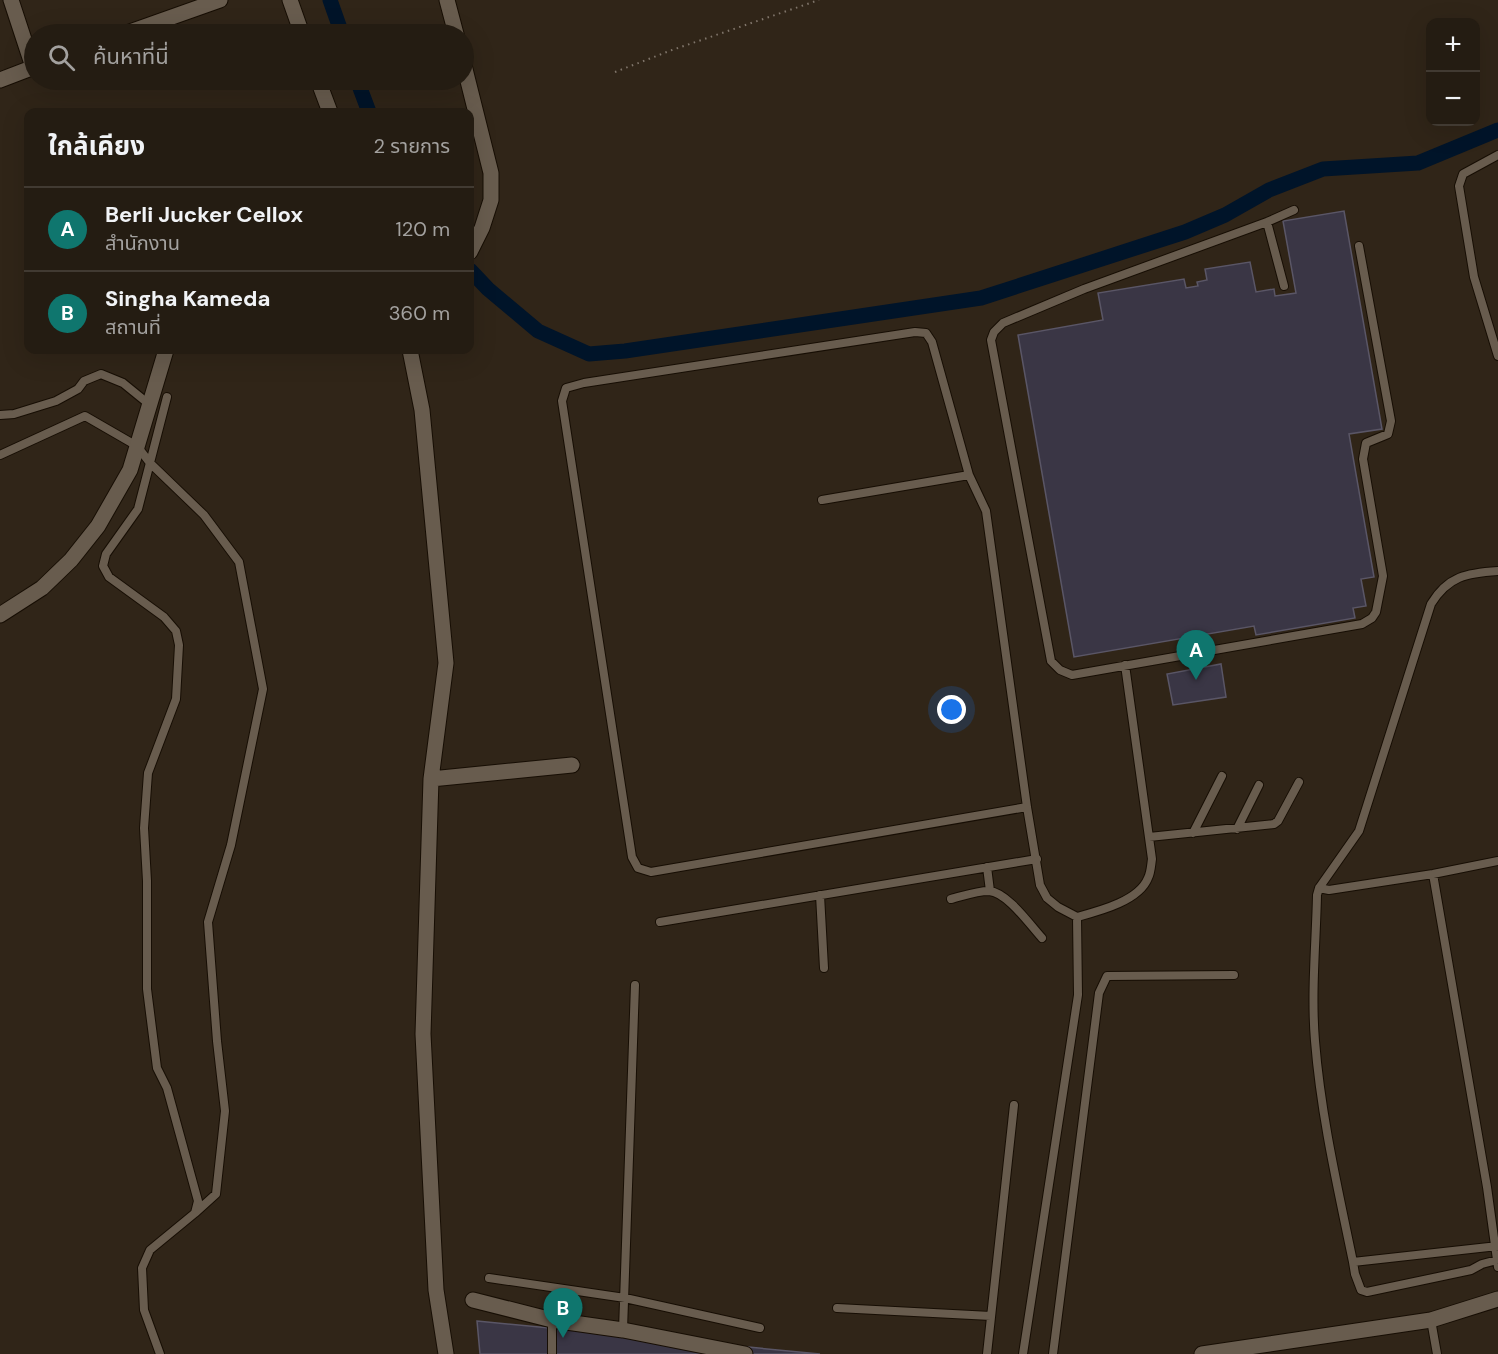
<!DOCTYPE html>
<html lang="th">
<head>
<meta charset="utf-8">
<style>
  :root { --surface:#241c12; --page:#2c251b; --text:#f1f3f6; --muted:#a3a19f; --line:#413a32; --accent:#0f766e }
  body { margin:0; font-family:"DM Sans","Noto Sans Thai",sans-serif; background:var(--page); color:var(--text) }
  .controls { position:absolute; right:18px; top:18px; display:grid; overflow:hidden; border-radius:12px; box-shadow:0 6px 24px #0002 }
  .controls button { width:54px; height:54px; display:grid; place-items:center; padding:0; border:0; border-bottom:2px solid var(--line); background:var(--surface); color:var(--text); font:30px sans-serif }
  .you { position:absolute; left:952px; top:710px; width:21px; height:21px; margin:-15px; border:4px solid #fff; border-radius:50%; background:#1a73e8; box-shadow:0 0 0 9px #1a73e833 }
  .badge { display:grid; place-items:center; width:39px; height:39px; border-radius:50%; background:var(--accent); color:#fff; font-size:20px; font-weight:700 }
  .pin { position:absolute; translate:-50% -50px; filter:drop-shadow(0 2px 3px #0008) }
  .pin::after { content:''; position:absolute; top:32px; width:21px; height:18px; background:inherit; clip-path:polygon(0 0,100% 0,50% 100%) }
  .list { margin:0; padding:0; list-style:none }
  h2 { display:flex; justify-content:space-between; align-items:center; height:78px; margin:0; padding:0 24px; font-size:26px }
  h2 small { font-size:20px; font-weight:400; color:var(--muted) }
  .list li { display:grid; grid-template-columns:39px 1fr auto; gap:18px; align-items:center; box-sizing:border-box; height:84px; padding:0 24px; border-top:2px solid var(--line) }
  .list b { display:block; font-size:22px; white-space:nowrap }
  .list p { margin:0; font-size:20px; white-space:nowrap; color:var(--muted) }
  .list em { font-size:20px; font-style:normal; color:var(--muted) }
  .icon { flex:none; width:33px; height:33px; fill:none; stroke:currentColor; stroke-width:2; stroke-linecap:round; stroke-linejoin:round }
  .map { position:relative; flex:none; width:1498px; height:1354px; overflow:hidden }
  .search { position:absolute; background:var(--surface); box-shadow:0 6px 24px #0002; left:24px; top:24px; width:450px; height:66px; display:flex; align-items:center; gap:15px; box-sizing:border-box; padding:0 21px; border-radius:33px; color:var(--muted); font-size:22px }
  .panel { position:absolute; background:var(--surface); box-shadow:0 6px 24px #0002; left:24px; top:108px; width:450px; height:246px; border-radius:12px }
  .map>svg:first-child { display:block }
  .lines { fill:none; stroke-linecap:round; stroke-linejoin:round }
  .canal { stroke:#001429; stroke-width:15 }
  .building { fill:#3a3645; stroke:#5a5666; stroke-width:1.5 }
  .lane-casing { stroke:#170e04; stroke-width:10 }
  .street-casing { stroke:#170e04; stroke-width:17 }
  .path { stroke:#80766b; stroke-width:2; stroke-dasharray:1.5 4.5; stroke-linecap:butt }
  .lane { stroke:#685c4e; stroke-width:8 }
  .street { stroke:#685c4e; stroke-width:15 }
</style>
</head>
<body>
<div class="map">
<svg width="1498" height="1354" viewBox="0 0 1498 1354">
  <rect width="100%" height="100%" fill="#302518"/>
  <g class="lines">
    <path class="canal" d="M330 0 342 34
      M357 80 369 112
      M470 270 488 289 538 331 589 354 625 351 981 298 1185 232 1225 215 1269 190 1323 169 1418 163 1498 130"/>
  </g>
  <path class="building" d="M1344 211 1382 429 1349 434 1374 577 1361 579 1366 606 1353 608 1355 618 1256 635 1254 626 1074 657 1018 335 1103 320 1098 293 1184 279 1186 288 1198 286 1197 282 1207 280 1205 269 1250 262 1256 292 1274 289 1275 296 1296 293 1283 221Z
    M1221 664 1226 697 1173 705 1167 674Z
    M477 1321 820 1354H480Z"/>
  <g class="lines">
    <g class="lane-casing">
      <path id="lane" d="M1498 155 1463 174 1459 186 1474 277 1498 356
        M1294 210 1267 222 1084 289 1003 323 994 332 991 340 1051 661 1060 670 1072 675 1362 624 1372 618 1376 612 1383 576 1363 459 1366 443 1388 434 1391 421 1359 246
        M1267 222 1284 286
        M0 415 14 414 56 401 78 389 84 381 101 374 123 383 150 405
        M0 455 85 416 137 446 150 463 204 515 239 562 263 689 231 845 208 922 217 1041 225 1111 216 1194 195 1213
        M822 500 969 475
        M1498 571C1467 573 1448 576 1431 604L1359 831 1319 888 1317 895C1316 943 1311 993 1315 1041 1321 1116 1338 1189 1353 1262L1498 1246
        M1027 807 651 872 638 868 632 857 562 401 566 388 584 383 915 332 926 333 932 342 969 475 986 511 1027 807 1040 885 1047 898 1058 907 1077 917
        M1237 829 1259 785
        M1193 833 1222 776
        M1149 837 1274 824 1278 821 1299 782
        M987 867 990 891
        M1433 874 1487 1187 1498 1267
        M1319 888 1329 890 1433 874 1498 861
        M820 895 824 968
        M951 899C963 896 976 891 989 891 1007 892 1030 925 1042 938
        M660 922 1037 859
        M1353 1262 1355 1274 1361 1290 1367 1292 1471 1270 1482 1264 1497 1260
        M489 1278 625 1298 760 1328
        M837 1308 991 1316
        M552 1320V1354
        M1431 1320 1437 1354
        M623 1330 635 985
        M160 1354 144 1310 142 1268 150 1250 195 1213 198 1201 167 1088 157 1068 147 989V881L144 828 148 773 176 699 179 645 176 631 164 617 109 577 103 566 106 554 138 509 167 397
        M987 1354 1014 1105
        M1023 1354 1078 995 1077 917C1099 911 1139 901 1148 878 1151 872 1151 865 1152 859L1125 665
        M1053 1354 1099 993 1107 976 1234 975"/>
    </g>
    <g class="street-casing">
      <path id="street" d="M11 0 33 67
        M290 0 302 34
        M447 0 456 34
        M124 34 220 0
        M464 65 491 173V200L482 228 470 252
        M0 80 34 67
        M318 80 330 112
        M410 350 422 410 446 663 431 779 423 1034 436 1290 446 1354
        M0 615 42 588 71 560 98 526 130 470 166 350
        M431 779 572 765
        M473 1300 552 1320 623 1330 745 1354
        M1202 1354 1431 1320 1498 1299"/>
    </g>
    <path class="path" d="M615 72 672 50 819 0"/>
    <use href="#lane" class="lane"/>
    <use href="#street" class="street"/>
  </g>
</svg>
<div class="controls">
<button>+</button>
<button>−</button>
</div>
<div class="you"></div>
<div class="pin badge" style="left:1196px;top:680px">A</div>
<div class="pin badge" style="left:563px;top:1338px">B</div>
<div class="search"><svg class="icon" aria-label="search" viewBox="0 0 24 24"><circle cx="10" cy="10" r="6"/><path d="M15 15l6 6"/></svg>ค้นหาที่นี่</div>
<section class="panel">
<h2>ใกล้เคียง<small>2 รายการ</small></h2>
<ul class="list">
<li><span class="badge">A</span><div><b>Berli Jucker Cellox</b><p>สำนักงาน</p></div><em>120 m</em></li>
<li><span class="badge">B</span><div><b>Singha Kameda</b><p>สถานที่</p></div><em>360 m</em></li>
</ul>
</section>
</div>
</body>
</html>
